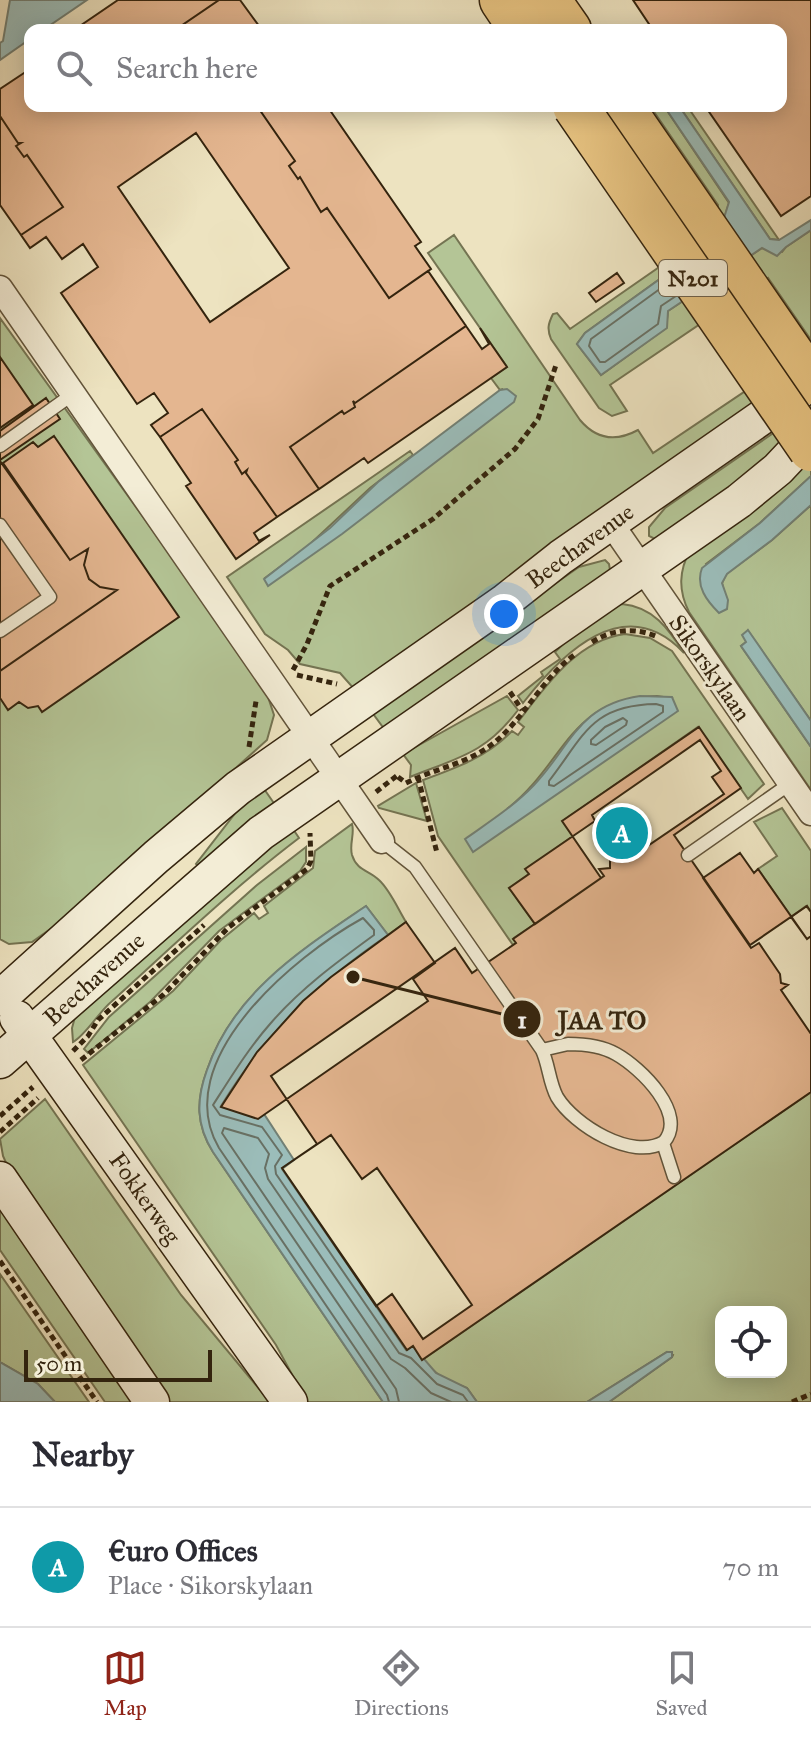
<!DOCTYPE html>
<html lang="en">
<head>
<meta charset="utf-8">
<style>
  :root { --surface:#fff; --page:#f2f2f3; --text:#2b2b33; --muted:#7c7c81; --line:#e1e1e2; --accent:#8f2418 }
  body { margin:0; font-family:"IM FELL Great Primer",serif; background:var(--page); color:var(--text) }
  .controls { position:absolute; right:24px; bottom:24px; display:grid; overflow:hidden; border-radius:16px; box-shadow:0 4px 20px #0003 }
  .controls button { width:72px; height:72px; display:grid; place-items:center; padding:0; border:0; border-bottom:2px solid var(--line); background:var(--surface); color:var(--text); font:40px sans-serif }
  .scale { position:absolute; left:24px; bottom:20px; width:188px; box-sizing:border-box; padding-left:8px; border:4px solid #34240e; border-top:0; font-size:22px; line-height:28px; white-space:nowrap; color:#34240e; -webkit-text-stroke:6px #f3edd6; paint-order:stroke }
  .you { position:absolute; left:504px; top:614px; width:28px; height:28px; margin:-20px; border:6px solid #fff; border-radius:50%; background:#1a73e8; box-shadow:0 0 0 12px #1a73e833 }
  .badge { display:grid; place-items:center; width:52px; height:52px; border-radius:50%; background:var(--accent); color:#fff; font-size:26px; font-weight:700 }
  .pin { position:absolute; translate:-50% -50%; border:4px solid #fff; box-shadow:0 2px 8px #0006 }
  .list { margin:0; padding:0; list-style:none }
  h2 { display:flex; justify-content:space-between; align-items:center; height:104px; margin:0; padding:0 32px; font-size:34px }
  h2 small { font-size:26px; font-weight:400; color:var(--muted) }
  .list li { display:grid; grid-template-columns:52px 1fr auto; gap:24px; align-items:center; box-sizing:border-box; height:120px; padding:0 32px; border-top:2px solid var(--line) }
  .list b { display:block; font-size:30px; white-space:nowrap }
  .list p { margin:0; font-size:26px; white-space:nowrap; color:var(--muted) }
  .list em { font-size:26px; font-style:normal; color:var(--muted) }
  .icon { flex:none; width:44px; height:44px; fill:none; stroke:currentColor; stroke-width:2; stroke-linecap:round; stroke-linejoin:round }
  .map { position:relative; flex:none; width:811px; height:1402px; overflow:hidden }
  .search { position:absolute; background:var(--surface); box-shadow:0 4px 20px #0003; left:24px; right:24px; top:24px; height:88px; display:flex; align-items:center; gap:20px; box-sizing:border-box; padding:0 28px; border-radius:16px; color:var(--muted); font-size:30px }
  .sheet { height:224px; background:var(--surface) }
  nav { display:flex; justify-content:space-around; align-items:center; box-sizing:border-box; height:112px; border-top:2px solid var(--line); background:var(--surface); font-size:22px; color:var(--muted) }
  nav a { display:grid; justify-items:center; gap:4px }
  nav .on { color:var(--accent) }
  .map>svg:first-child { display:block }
  .green { fill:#b4c596; stroke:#747452; stroke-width:2; fill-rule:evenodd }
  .water { fill:#9bbdba; stroke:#728075; stroke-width:2 }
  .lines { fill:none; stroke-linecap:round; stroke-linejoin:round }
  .shore { stroke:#687064; stroke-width:2 }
  .building { fill:#e4b690; stroke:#34240e; stroke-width:2; fill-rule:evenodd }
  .lane-casing { stroke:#62543a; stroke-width:15 }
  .street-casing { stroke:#62543a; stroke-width:27 }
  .secondary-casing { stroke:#34240e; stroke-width:37 }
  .highway-casing { stroke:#34240e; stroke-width:47 }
  .path { stroke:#34240e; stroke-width:5; stroke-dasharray:6 4; stroke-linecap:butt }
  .lane { stroke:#f3edd6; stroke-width:12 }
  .street { stroke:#f3edd6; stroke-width:24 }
  .secondary { stroke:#f3edd6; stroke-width:34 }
  .highway { stroke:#e6c280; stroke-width:44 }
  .highway-bridge-casing { stroke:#34240e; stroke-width:47; stroke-linecap:butt }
  .highway-bridge { stroke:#e6c280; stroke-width:44 }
  .labels { text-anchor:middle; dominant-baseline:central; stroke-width:6; stroke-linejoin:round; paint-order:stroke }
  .shield { fill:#f3edd6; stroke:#6d604a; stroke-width:2 }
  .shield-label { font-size:22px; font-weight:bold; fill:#34240e }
  .street-label { font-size:24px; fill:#34240e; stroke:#f3edd6 }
  .leader { fill:none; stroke:#34240e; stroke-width:3 }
  .callout-dot { fill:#34240e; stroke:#f3edd6; stroke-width:3 }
  .mark-label { font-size:24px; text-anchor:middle; font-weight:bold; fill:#fff }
  .callout-label { font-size:26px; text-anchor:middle; font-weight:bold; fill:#34240e; stroke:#f3edd6; stroke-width:6; stroke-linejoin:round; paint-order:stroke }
</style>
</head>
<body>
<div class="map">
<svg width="811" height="1402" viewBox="0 0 811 1402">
  <rect width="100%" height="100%" fill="#ede3c0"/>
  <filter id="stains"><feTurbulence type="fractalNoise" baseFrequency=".0025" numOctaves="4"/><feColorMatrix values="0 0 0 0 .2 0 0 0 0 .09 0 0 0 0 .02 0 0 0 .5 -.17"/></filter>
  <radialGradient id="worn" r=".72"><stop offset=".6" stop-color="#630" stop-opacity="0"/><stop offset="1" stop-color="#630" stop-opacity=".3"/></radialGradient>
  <path class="green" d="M650 106H664L729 203 718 237 585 333 577 344 601 375 666 328 668 311 762 248 782 252 786 247 811 230V340L768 278 610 385 627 411 612 416 599 408 551 339C547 329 548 324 553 314L557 313 570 329 714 229 718 205Z
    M679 106H687L779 240 770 239Z
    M454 235 580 420C596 439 616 442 638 430L653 453 811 347V375L355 690 340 673 300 664 288 650 265 634 227 577 410 451 413 455 370 488 308 546 265 578 269 585 503 389 500 390 491 378 507 367 428 253Z
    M0 318 264 685 274 715 267 740 77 910 32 942 9 944 0 939Z
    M811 407V422L773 462 655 539 649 536V527L665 508Z
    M811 446V476L760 523 706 564 725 596 722 583 726 574 772 540 811 505V721L748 631 746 642 741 646 811 747V790L689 612C678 590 679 571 690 550Z
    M605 560 609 564 610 570 388 734 371 711 579 567Z
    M622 604C653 607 668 628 684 653 625 590 562 653 523 703L518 696 543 676 541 672 560 659 555 652 602 607Z
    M625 634 650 638 672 651 764 784 748 799 698 727 563 821 573 836 526 870 529 874 509 888 535 924 514 938 516 943 513 945 438 836 423 780C456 768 487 757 512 731L518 735 524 727 518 722C545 687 577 640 625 634ZM657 696 671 698 507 809C566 763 569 697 657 696Z
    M507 696 518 710C485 754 457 758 410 777L411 765 403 754Z
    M416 783 427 821 379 808 378 806Z
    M262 786 278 809 203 871 196 864 247 798Z
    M782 808 811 851V912L806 906 791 917 758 869 777 856 754 822Z
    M289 823 299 838C233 888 173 946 111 1002 99 1012 85 1036 73 1042L72 1028 75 1017Z
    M352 824C355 834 349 844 352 855 357 871 369 870 379 880 390 890 398 909 406 922L388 935 366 906C301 951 234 992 207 1070 196 1100 196 1125 213 1152L383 1402H307L276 1345 83 1065 173 991 221 940 254 913 259 919 268 913 264 906 313 868 315 851Z
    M306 847V862L300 871 219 931 150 1002 88 1053 84 1049 109 1017 257 885Z
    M811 1092V1402H609L672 1357 673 1355 667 1352 587 1402H477L467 1388 442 1378 422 1360ZM721 1312H781V1372H721Z
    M45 1099 181 1295 270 1402H168L11 1174 3 1156 0 1139Z
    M0 1204 136 1402H105L0 1250Z
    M0 1274 89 1402H55L38 1384 0 1362Z"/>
  <path class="water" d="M10 0H87L43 30H30V39L0 60V43L3 41Z
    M664 106H679L770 239 779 240 811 220V230L786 247 777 256 762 248 668 311 667 328 601 375 577 344 585 333 718 237 729 202Z
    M507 389 516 396 514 402 342 534 268 586 264 579 330 528 378 482 500 390Z
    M811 476V505L772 540 727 574 722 583 728 600 727 609 719 613C707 601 695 586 702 568L760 523Z
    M748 630 811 721V747L741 646 746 642 742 635Z
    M640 696 672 697 678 711 473 852 465 839C489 822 514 806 534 785 571 746 578 705 640 696Z
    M366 906 388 935C317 983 266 1033 221 1106L264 1114 294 1160 282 1169 406 1350 413 1346 436 1373 467 1388 477 1402H383L213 1152C196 1125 196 1100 207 1070 234 992 301 950 366 906Z
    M667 1352H672V1357L609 1402H587Z
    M0 1362 38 1384 55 1402H0Z"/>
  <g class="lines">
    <path class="shore" d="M668 283 591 339 589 346 600 362H605L658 324 661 306 676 296
      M656 704 663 706V712L554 786 549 785V781C584 736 591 705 656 704Z
      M623 718 627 721 626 725 596 745 591 744V740L605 727Z
      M389 1402 387 1395 219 1148C168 1061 294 956 363 918L374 930V935C337 962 300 989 270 1024 248 1049 231 1077 213 1105L220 1115 262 1127 282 1155 275 1166 276 1174 399 1353 411 1358 437 1384 463 1395 468 1402
      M399 1402 396 1389 228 1142 222 1133 224 1128 258 1138 269 1154 265 1168 268 1179 391 1359 405 1368 431 1393 451 1402"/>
  </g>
  <path class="building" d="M118 0H219L175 30H74Z
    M219 0H240L262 30H175Z
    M633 0H811V196L781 216 705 106H781V30H653Z
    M30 69V106H55L58 110 65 106H257L295 161 289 166 298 179 300 177 321 212 327 208 389 298 428 271 466 326 355 403 353 401 355 407 344 414 342 411 290 447 319 489 277 517 246 473 247 470 242 474 235 462 238 460 202 409 160 437 151 425 168 413 154 393 137 404 61 293 98 267 83 244 62 259 46 237 30 248 21 235 63 207 27 155 24 157 16 146 21 143H18L0 116V89ZM196 133 289 268 210 322 118 187Z
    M257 106H327L421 242 415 246 431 269 389 298 327 208 321 212 300 177 298 179 289 166 295 161Z
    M0 116 18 143H21L16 146 24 157 27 155 63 207 21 235 0 205Z
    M617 273 624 283 596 302 589 293Z
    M466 326 482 349 489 344 480 328 507 367 368 463 364 458 319 489 290 447 342 411 344 414 355 407 353 401 355 403Z
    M0 357 33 405 0 428Z
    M46 398 60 419 0 460V431Z
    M202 409 238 460 235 462 242 474 247 470 246 473 277 517 254 533 259 541 270 535 236 559 186 486 191 483 160 437Z
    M54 436 179 617 42 712 38 706 28 708 19 702 8 710 0 698V671L117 590 100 587 89 579 84 565 88 549 70 560 3 463 33 442 38 447Z
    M0 461 70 560 88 549 84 565 89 579 100 587 117 590 0 671Z
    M699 727 741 788 674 835 750 945 807 906 811 912V1092L422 1360 413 1346 407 1350 282 1168 317 1144 271 1076 455 948 472 973 516 943 513 939 601 878 562 821Z
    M700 740 721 771 712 777 724 794 646 847 641 840 610 861V868L599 869 604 876 535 924 509 888 529 874 525 869 595 821 592 815Z
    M740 853 754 873 758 869 807 939 811 936V1034L781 990 788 985 781 983 780 974 759 943 751 948 703 878Z
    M807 906 811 912V936L807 939 791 917Z
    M406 922 435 963 413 979 428 1001 258 1119 221 1107 257 1052 303 1001 331 977Z
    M331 1135 362 1179 377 1168 472 1305 423 1339 392 1294 376 1306 282 1168Z"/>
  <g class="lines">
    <g class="lane-casing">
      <path id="lane" d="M0 446 73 394
        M0 525 50 597 0 631
        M382 841 415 867 542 1050
        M688 855 791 783
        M568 1044C584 1044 602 1046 616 1054 641 1068 688 1114 664 1142 632 1161 574 1125 557 1097 549 1082 549 1065 542 1050Z
        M663 1143 674 1177"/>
    </g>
    <g class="street-casing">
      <path id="street" d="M0 288 382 841
        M610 522 811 813"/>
    </g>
    <g class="secondary-casing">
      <path id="secondary" d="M0 998 156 857 238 788 504 602 561 557 801 390
        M17 1018 290 1402
        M0 1061 261 833 739 501 778 469 811 434
        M0 1179 152 1402"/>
    </g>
    <g class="highway-casing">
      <path id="highway" d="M502 0 522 30
        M548 0 569 30
        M621 106 811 382"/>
    </g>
    <path class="path" d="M592 642C613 629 635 627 658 637
      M293 670 307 644 330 586 433 519 515 449 538 419 556 365
      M297 675 337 684
      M510 692 522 710
      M249 747 256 701
      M398 777 406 783C436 768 468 764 495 742 525 717 542 679 574 655
      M418 777 437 853
      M376 792 399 774
      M73 1051 88 1036 98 1020 204 925
      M81 1060 163 995 229 927 307 869 311 861 310 833
      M0 1116 33 1087
      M0 1132 38 1098
      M0 1261 97 1402
      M792 1402 811 1394"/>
    <use href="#lane" class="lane"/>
    <use href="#street" class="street"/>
    <use href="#secondary" class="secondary"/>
    <use href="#highway" class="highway"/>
    <g class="highway-bridge-casing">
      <path id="highway-bridge" d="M575 106 811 449"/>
    </g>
    <use href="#highway-bridge" class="highway-bridge"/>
  </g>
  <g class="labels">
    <rect class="shield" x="659" y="260" width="68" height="36" rx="6"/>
    <g class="shield-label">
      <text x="693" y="278">N201</text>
    </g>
    <g class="street-label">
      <text transform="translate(580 546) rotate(-36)">Beechavenue</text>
      <text transform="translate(710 668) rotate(55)">Sikorskylaan</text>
      <text transform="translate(94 979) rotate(-42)">Beechavenue</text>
      <text transform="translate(145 1198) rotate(55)">Fokkerweg</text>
    </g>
  </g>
  <path class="leader" d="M353 977L522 1019"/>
  <g class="callout-dot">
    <circle cx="353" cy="977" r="8"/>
    <circle cx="522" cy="1019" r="20"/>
  </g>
  <g class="mark-label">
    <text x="522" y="1028">1</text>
  </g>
  <g class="callout-label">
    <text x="602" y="1029">JAA TO</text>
  </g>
  <rect width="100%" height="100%" filter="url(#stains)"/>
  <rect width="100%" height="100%" fill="url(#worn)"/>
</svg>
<div class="controls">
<button><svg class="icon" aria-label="locate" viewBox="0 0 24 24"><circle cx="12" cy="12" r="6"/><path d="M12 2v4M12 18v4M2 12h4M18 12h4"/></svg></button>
</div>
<div class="scale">50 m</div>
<div class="you"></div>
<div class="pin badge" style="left:622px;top:833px;background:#0f9aa8">A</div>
<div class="search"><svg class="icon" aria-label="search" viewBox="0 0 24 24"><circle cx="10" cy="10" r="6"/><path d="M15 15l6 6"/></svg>Search here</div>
</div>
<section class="sheet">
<h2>Nearby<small></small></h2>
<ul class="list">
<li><span class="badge" style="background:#0f9aa8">A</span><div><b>€uro Offices</b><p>Place · Sikorskylaan</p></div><em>70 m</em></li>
</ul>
</section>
<nav>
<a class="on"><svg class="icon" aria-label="map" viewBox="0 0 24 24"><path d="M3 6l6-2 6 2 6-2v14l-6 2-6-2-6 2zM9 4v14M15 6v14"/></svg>Map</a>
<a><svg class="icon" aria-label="directions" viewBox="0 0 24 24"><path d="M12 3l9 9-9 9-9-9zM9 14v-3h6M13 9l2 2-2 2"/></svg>Directions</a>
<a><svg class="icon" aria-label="saved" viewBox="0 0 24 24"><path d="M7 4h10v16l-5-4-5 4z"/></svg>Saved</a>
</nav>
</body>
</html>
